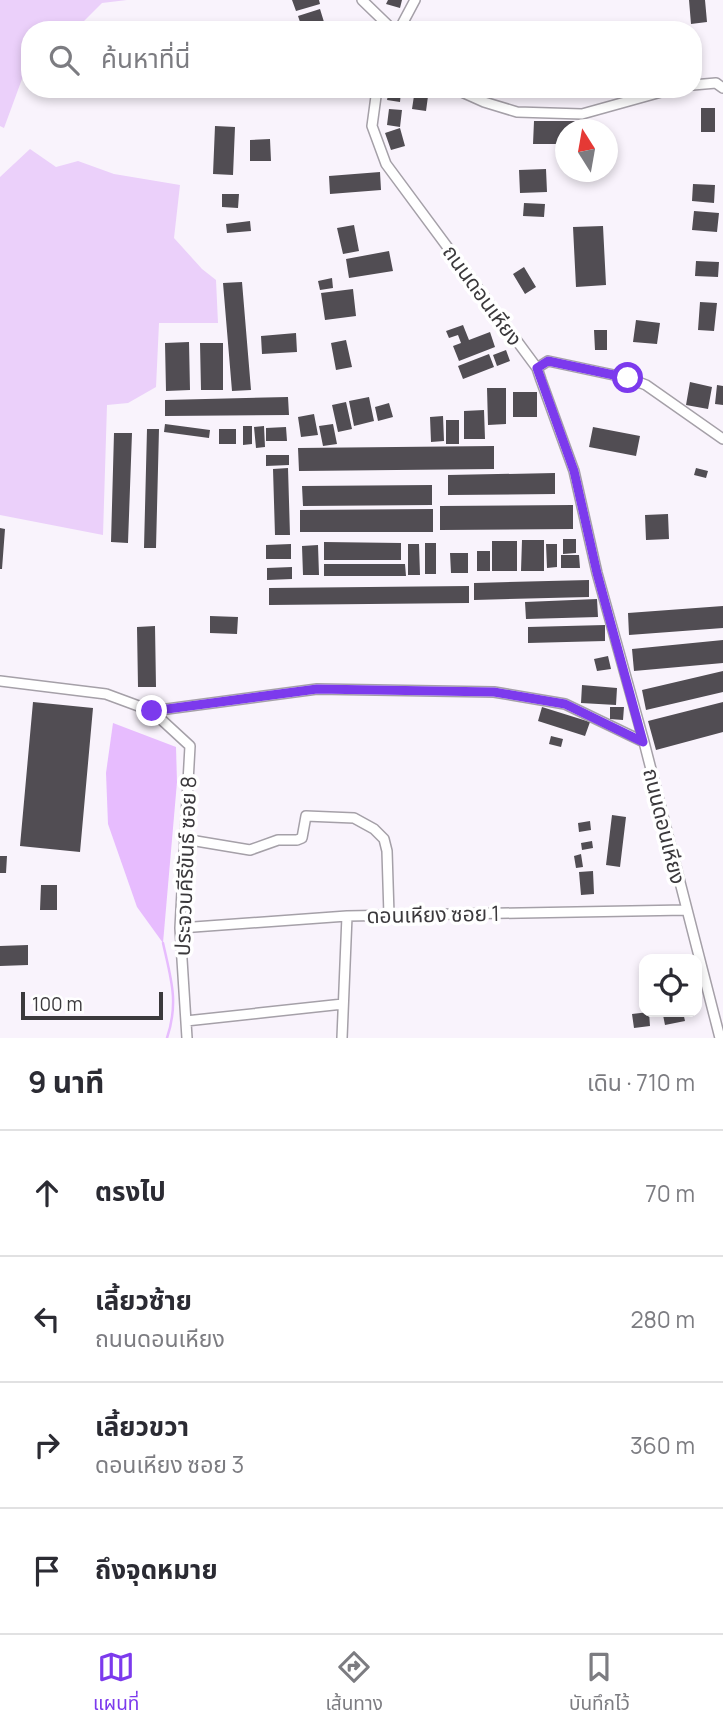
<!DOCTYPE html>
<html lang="th">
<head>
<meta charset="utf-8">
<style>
  :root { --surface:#fff; --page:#f7f7f7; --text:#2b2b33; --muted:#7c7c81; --line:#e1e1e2; --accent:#7c3aed }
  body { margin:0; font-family:Manrope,"Noto Sans Thai",sans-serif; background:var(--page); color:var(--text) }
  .controls { position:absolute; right:21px; bottom:21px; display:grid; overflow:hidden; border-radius:14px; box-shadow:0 4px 10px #0003 }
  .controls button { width:63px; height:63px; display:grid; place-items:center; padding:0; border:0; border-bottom:2px solid var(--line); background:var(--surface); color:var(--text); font:35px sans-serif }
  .compass { position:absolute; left:555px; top:119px; width:63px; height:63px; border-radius:50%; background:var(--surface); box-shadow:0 4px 10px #0003; rotate:349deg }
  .scale { position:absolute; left:21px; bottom:18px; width:142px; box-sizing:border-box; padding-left:7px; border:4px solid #3b393c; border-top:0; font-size:19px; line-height:24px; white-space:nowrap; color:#3b393c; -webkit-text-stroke:5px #fff; paint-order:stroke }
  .stop { position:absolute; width:21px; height:21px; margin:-16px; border:5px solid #7c3aed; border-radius:50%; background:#fff }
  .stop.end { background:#7c3aed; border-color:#fff; box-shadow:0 2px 7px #0008 }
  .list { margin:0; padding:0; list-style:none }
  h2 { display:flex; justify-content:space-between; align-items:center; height:91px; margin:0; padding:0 28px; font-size:30px }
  h2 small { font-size:23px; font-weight:400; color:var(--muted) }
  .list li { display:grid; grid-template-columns:46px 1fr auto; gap:21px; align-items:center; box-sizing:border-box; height:126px; padding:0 28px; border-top:2px solid var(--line) }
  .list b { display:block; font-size:26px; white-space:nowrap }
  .list p { margin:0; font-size:23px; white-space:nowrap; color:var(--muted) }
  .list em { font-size:23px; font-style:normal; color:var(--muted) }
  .icon { flex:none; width:38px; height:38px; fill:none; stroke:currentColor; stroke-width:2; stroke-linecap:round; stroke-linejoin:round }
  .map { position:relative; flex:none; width:723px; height:1038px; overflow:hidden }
  .search { position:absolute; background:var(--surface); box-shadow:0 4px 10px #0003; left:21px; right:21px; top:21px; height:77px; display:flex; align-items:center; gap:18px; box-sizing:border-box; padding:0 24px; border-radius:28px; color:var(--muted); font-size:26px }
  .sheet { height:595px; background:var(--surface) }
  nav { display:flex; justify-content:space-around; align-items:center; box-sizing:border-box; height:98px; border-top:2px solid var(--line); background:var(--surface); font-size:19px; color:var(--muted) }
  nav a { display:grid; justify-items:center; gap:4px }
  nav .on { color:var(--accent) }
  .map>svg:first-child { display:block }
  .green { fill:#ebd0fa }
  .water { fill:#e7bcfe }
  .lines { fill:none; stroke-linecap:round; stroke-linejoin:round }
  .stream { stroke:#e7bcfe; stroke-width:2.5 }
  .building { fill:#514d53 }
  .minor-casing { stroke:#a5a0a8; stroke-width:12 }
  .minor { stroke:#fff; stroke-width:9 }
  .route { stroke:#7c3aed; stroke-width:9 }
  .labels { text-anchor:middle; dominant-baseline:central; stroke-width:7; stroke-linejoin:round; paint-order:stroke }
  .street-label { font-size:21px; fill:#3b393c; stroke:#fff }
</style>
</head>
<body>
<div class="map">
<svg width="723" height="1038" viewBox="0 0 723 1038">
  <rect width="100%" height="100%" fill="#f9f3fc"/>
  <path class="green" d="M0 0H127L102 3 75 30H30V66L22 79 4 128 0 126Z
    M30 149 56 167 78 161 114 174 180 185 174 238 202 269 216 280 218 323H159L156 387 128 403 107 405 103 535 0 515V177Z"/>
  <path class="water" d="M113 723 176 747 177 782 163 943 137 907 108 824 106 773Z"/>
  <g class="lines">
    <path class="stream" d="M163 943C171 979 179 1002 167 1038"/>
  </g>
  <path class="building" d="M292 0H319L320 4 296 11Z
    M388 0H402L400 8 386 4Z
    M689 0H705L707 22 691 24Z
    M320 9 324 22 302 28 298 16Z
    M415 89H429L426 111 412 109Z
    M389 90 401 92 400 102 387 100Z
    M701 108H715V132H701Z
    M389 109 402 110 400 127 387 125Z
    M534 121H575V130H566V144H533Z
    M215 126 235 127 233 175 213 174Z
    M400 128 405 146 391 150 385 133Z
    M270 139 271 161H250V140Z
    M546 169 547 192 520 193 519 170Z
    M380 172 381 190 330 194 329 176Z
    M693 184 715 185 714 203 692 201Z
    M222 194H239L238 208 222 207Z
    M524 203 545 204 544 217 523 216Z
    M694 211 719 213 717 232 692 230Z
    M250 221 251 231 227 233 226 224Z
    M354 225 359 251 343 254 337 228Z
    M603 226 606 285 576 287 573 227Z
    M389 251 393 271 349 278 346 259Z
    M696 261 719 262 718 277 695 276Z
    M524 267 536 287 525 294 513 274Z
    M332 278 333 288 320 290 318 281Z
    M242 282 251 390 232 391 223 283Z
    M353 289 356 316 325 320 321 293Z
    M700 302 717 303 714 331 698 330Z
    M636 320 660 323 657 344 633 342Z
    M463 325 469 340 490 332 495 347 459 361 453 346 461 343 458 335 449 338 446 331Z
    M594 330H607V350H595Z
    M296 333 297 352 262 354 261 336Z
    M346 340 352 367 336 370 331 343Z
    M189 342 190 390 166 391 165 343Z
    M200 343H223V390H201Z
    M506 350 510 361 497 366 493 355Z
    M489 354 494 367 463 379 458 366Z
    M690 382 712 387 708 409 686 405Z
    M717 385 723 386V405L715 404Z
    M487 388H506V424L488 425Z
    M513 392H537V417H513Z
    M288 397 289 415 165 416V400Z
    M369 397 374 421 354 426 349 401Z
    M346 402 352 429 338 432 332 405Z
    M389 403 393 417 378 421 375 407Z
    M484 410 485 439H464V411Z
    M314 414 318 435 301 437 298 417Z
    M443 416 444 441 431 442 430 417Z
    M446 420H459V444H446Z
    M165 424 210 430 209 438 164 432Z
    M333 424 337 444 323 446 319 426Z
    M243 426H252V444L243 445Z
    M264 426 265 447 256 448 254 427Z
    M286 427 287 441H266V428Z
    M593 427 640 436 636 456 589 447Z
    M147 429H159L156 548H144Z
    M219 429H236V444H219Z
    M114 433H132L128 543 111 542Z
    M494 446V469L299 471 298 448Z
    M266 455H289V465L266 466Z
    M288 468 290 535H275L273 469Z
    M696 468 708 471 706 478 694 475Z
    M555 473V494L448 495V475Z
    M432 485V505L303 506 302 486Z
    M573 505V529L440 530V506Z
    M433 509V532H300V510Z
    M668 514 669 539 646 540 645 515Z
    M0 528 5 529 2 569H0Z
    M563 539H576V553L563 554Z
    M522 540H544V571H521Z
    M492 541H517V571H492Z
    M324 542 401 543V560H324Z
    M425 543H436V574H425Z
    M291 544V559H266V545Z
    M408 544H419L420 575H408Z
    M546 544H557V567L547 568Z
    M318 545 319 575H303L302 546Z
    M477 551H490V571H477Z
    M450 553H468V573H451Z
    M561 555H579L580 568H561Z
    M324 564H405L406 576H324Z
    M292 567V579L267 580V568Z
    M589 580V597L474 600V583Z
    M469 586V603L269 605V588Z
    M597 599 598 617 526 619 525 602Z
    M723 606V628L629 635 628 613Z
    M210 616 238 617 237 634 210 633Z
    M605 625V641L528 643V627Z
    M155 626 156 687H138L137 627Z
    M723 640V663L634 671 632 649Z
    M608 656 611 669 597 671 594 659Z
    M723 671V692L646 710 642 690Z
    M582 685 617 688 616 705 581 703Z
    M33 702 93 708 80 852 20 846Z
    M723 702V732L656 750 648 721Z
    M542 707 590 722 585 736 538 721Z
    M610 707H624L623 720 610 719Z
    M551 736 563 739 561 747 549 744Z
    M612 815 626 817 620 867 606 865Z
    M590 821 591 830 579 832 578 823Z
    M592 841 593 848 582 850 581 843Z
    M581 854 583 867 576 868 574 856Z
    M0 856H7L6 873H0Z
    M593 871 594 894 581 895 579 872Z
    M41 885H57V910H40Z
    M28 945V965L0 966V946Z
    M649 1012 650 1026 634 1028 632 1014Z
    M683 1012 685 1021 665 1025 663 1015Z"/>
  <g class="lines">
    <g class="minor-casing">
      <path id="minor" d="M362 0 393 30
        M399 30 415 0
        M693 85 716 83 723 88
        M377 89 372 126 386 164 537 368 541 380 574 471 597 573 644 742 720 1038
        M455 89 484 102 517 112 582 114 672 89
        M537 368 548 361 628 378 646 385 723 439
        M0 681 106 694 152 711 317 689 494 692 565 704 644 742
        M152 711 190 746 180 928 187 1038
        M184 839 250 850 278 840H297L302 838 306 816 354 818 374 829 384 839 387 851 389 915
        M180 928 347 916 686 910
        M186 1021 343 1004
        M342 1038 347 916"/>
    </g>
    <use href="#minor" class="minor"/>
  </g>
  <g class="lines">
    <path class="route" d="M152 711 317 689 494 692 565 704 643 742 597 573 574 471 537 368 548 361 628 378"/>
  </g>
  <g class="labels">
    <g class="street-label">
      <text transform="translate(483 295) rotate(54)">ถนนดอนเหียง</text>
      <text transform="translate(665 826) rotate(76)">ถนนดอนเหียง</text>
      <text transform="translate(185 866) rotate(-88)">ประจวบคีรีขันธ์ ซอย 8</text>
      <text transform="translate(433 914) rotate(-1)">ดอนเหียง ซอย 1</text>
    </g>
  </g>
</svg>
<div class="controls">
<button><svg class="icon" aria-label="locate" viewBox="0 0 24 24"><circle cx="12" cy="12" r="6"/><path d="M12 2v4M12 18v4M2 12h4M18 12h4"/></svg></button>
</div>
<svg class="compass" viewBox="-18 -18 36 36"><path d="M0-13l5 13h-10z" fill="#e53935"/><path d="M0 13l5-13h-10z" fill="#7c7c81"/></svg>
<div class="scale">100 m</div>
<div class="stop" style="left:628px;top:378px"></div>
<div class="stop end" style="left:152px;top:711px"></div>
<div class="search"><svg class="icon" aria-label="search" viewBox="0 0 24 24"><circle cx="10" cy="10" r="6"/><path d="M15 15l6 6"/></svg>ค้นหาที่นี่</div>
</div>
<section class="sheet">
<h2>9 นาที<small>เดิน · 710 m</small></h2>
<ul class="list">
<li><svg class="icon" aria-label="ahead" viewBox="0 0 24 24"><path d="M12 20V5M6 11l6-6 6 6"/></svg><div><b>ตรงไป</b></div><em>70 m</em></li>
<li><svg class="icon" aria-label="left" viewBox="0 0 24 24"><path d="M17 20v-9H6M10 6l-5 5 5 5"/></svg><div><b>เลี้ยวซ้าย</b><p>ถนนดอนเหียง</p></div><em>280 m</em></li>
<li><svg class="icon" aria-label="right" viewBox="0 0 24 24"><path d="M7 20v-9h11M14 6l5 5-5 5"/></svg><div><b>เลี้ยวขวา</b><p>ดอนเหียง ซอย 3</p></div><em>360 m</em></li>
<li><svg class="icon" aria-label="arrive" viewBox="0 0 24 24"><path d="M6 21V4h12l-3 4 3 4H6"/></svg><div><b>ถึงจุดหมาย</b></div></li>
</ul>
</section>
<nav>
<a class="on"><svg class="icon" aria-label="map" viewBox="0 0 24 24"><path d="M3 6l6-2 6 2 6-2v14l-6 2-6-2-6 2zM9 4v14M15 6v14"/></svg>แผนที่</a>
<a><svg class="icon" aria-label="directions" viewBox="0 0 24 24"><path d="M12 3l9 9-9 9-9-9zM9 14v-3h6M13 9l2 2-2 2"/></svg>เส้นทาง</a>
<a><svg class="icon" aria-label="saved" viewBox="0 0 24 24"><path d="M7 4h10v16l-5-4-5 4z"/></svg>บันทึกไว้</a>
</nav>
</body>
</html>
